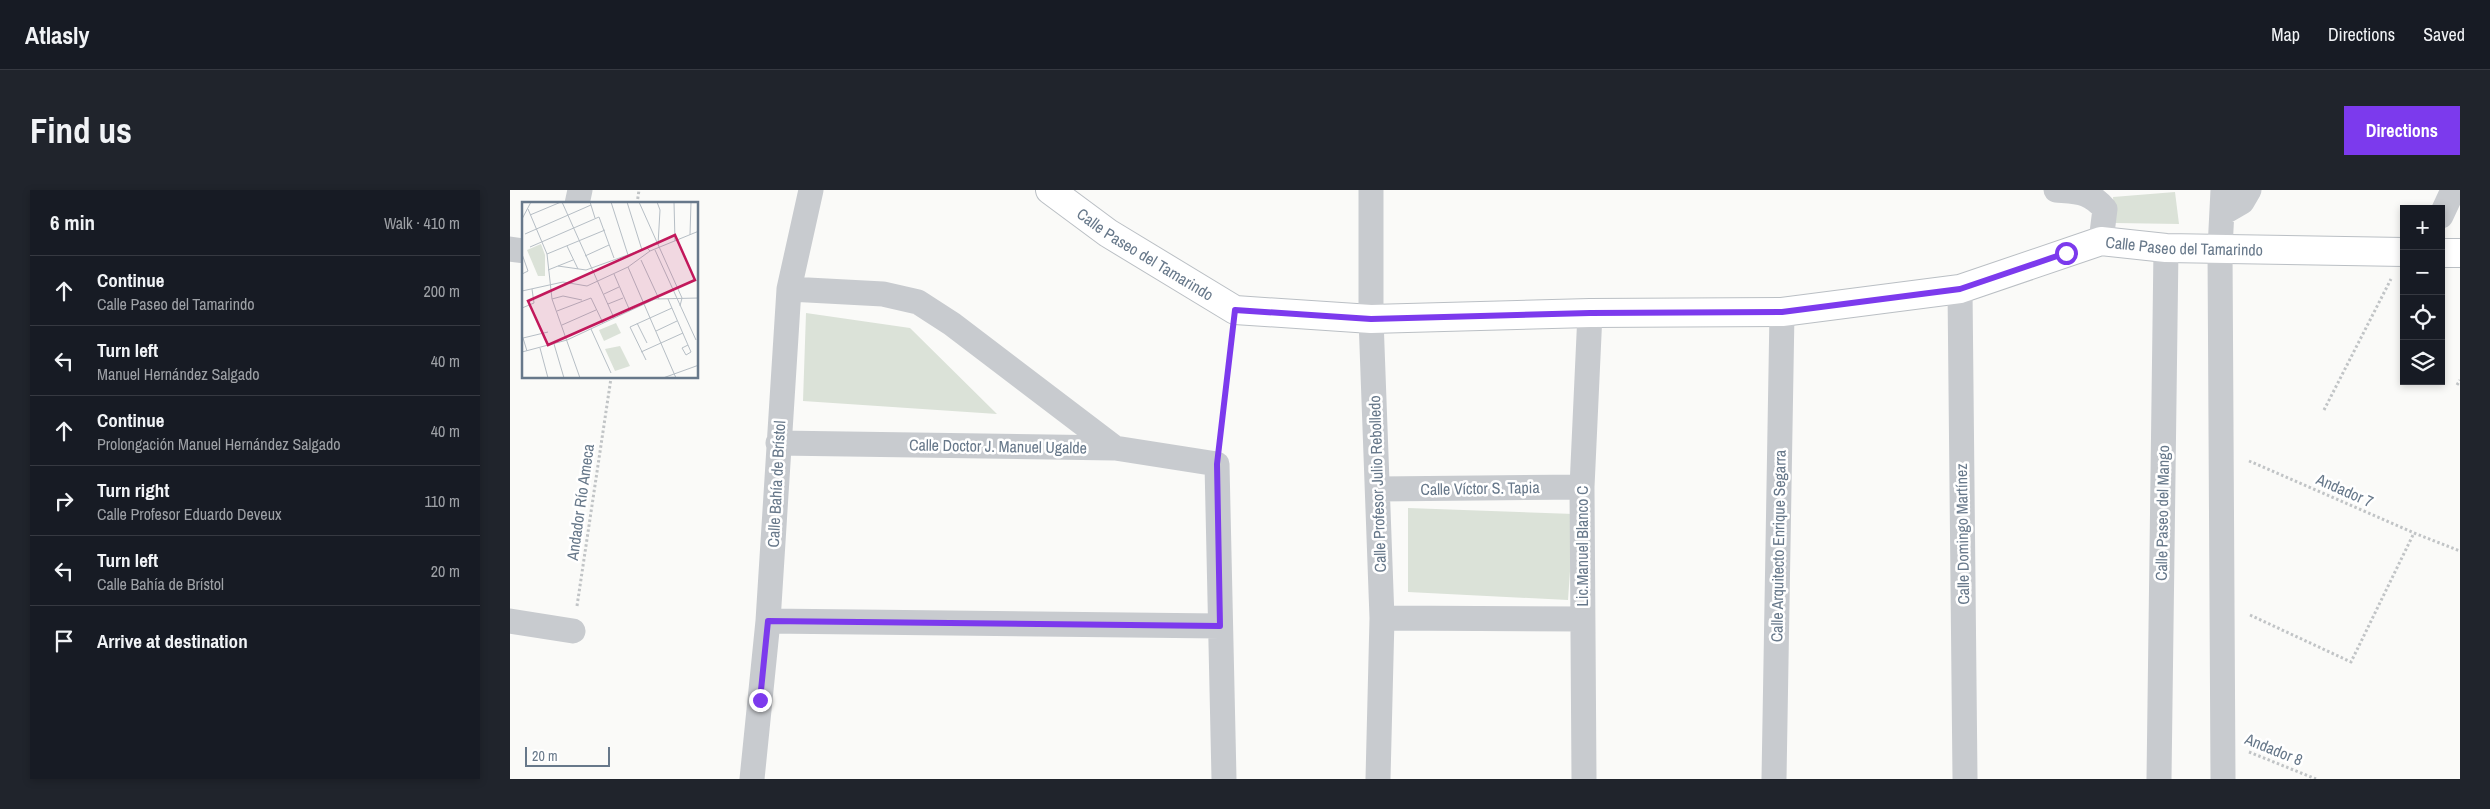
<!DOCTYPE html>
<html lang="en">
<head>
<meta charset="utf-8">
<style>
  :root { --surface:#171b24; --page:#20242c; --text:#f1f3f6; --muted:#9ea1a6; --line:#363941; --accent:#7c3aed }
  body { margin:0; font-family:"Archivo Narrow",sans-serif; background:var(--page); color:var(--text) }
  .controls { position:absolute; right:15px; top:15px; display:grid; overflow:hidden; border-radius:0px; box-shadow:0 2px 8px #0003 }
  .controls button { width:45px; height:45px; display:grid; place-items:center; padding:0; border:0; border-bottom:1px solid var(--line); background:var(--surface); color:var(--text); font:25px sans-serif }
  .scale { position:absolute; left:15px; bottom:12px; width:85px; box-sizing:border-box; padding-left:5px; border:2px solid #67788a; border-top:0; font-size:14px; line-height:18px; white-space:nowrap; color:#67788a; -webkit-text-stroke:4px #fff; paint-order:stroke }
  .stop { position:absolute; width:15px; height:15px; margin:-11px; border:4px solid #7c3aed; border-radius:50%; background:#fff }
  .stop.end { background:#7c3aed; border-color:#fff; box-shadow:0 1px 5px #0008 }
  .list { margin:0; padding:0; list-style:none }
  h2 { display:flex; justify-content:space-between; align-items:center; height:65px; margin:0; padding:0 20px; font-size:21px }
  h2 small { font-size:16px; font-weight:400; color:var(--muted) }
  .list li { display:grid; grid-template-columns:32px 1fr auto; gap:15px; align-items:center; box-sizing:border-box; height:70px; padding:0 20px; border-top:1px solid var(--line) }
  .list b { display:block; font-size:19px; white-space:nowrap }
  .list p { margin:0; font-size:16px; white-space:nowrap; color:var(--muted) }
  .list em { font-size:16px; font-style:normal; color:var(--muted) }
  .icon { flex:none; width:28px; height:28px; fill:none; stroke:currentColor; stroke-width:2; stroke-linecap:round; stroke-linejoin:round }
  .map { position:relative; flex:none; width:1950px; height:589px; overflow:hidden; border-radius:0px }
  header { display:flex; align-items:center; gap:30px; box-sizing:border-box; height:70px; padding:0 25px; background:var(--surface); border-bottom:1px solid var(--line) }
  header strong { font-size:24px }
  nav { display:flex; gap:28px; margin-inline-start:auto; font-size:18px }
  .intro { display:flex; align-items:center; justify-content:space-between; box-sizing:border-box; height:120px; padding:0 30px }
  h1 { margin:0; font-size:35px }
  .button { padding:12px 22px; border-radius:0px; background:var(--accent); color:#fff; font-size:18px; font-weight:700 }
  main { display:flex; gap:30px; padding:0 30px }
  aside { flex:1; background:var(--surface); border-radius:0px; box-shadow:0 2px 8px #0003 }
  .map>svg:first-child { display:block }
  .green { fill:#dbe2d8 }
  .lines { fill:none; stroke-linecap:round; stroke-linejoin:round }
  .secondary-casing { stroke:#babfc4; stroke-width:30 }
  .path { stroke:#c1c4c6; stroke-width:3; stroke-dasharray:2.5 2.5; stroke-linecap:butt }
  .street { stroke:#c8cbcf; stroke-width:25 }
  .secondary { stroke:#fff; stroke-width:28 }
  .route { stroke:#7c3aed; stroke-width:6 }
  .labels { text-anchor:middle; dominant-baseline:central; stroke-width:5; stroke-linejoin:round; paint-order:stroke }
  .street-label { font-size:16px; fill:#67788a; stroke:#fff }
  .inset-road { fill:none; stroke:#b6bec5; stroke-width:1 }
  .view { fill:#c2185b; fill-opacity:0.15; stroke:#c2185b; stroke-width:2.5 }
  .inset-edge { fill:none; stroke:#67788a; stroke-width:2.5 }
</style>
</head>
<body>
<header>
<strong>Atlasly</strong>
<nav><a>Map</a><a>Directions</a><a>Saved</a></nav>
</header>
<div class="intro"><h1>Find us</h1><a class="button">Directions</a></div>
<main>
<aside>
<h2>6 min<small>Walk · 410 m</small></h2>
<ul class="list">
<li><svg class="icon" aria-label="ahead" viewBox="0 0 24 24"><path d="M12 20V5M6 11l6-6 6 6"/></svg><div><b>Continue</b><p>Calle Paseo del Tamarindo</p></div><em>200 m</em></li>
<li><svg class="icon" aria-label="left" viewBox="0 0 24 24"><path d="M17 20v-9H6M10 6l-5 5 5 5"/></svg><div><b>Turn left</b><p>Manuel Hernández Salgado</p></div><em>40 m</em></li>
<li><svg class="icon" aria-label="ahead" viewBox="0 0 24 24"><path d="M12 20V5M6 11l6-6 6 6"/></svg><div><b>Continue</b><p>Prolongación Manuel Hernández Salgado</p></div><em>40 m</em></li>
<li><svg class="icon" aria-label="right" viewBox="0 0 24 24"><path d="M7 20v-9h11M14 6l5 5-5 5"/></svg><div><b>Turn right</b><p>Calle Profesor Eduardo Deveux</p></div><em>110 m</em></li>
<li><svg class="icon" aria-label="left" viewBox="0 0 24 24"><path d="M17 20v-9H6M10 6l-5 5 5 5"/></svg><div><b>Turn left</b><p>Calle Bahía de Brístol</p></div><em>20 m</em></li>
<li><svg class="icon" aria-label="arrive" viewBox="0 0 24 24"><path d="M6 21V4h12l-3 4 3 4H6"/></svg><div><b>Arrive at destination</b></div></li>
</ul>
</aside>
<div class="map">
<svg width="1950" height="589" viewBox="0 0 1950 589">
  <rect width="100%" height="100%" fill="#fafaf8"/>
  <path class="green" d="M1665 2 1669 34 1605 33 1603 7Z
    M296 123 400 138 487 224 293 211Z
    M898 318 1064 324 1058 410 898 402Z"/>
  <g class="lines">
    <g class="secondary-casing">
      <g id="secondary">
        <path id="s1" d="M540 0 598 43 725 120 861 129 1080 123 1272 122 1450 99 1591 51 1656 58 1894 62"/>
        <path d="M1931 63H1950"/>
      </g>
    </g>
    <path class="path" d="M127 14 129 0
      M1947 195 1950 190
      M1814 220 1881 89
      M710 248 721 148
      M1739 271 1904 343 1950 361
      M67 416 101 188
      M1740 425 1841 472 1904 343
      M1739 562 1806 589"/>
    <path class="street" d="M861 0V129L872 428 868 589
      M1546 0C1569 2 1579 1 1595 19L1591 51
      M1713 0 1710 59 1713 589
      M67 14 70 0
      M1713 23 1732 12 1739 0
      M1931 26 1943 0
      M0 59 14 61
      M279 99 373 104 408 112 442 134 605 258
      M1450 99 1455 589
      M268 253 605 258 707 274 714 589
      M869 299 1072 297
      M872 428 1072 429
      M0 431 63 441
      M258 431 710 436
      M242 589 258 431 279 99 301 0
      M1074 589 1072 297 1080 123
      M1264 589 1272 122
      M1649 589 1656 58"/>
    <use href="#secondary" class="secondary"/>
  </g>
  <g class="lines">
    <path class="route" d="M250 510 258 431 710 436 707 274 725 120 861 129 1080 123 1272 122 1450 99 1556 63"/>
  </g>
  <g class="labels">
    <g class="street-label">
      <text stroke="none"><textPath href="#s1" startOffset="1180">Calle Paseo del Tamarindo</textPath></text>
      <text stroke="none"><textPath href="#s1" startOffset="115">Calle Paseo del Tamarindo</textPath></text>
      <text transform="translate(488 256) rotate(1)">Calle Doctor J. Manuel Ugalde</text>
      <text transform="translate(266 294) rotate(-87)">Calle Bahía de Brístol</text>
      <text transform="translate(867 294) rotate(-92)">Calle Profesor Julio Rebolledo</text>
      <text transform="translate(970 298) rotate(-1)">Calle Víctor S. Tapia</text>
      <text transform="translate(1835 300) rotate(24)">Andador 7</text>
      <text transform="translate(70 312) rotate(-82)">Andador Río Ameca</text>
      <text transform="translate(1652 323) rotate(-89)">Calle Paseo del Mango</text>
      <text transform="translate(1452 344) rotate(-91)">Calle Domingo Martínez</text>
      <text transform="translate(1072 356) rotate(-90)">Lic.Manuel Blanco C</text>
      <text transform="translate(1268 356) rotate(-89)">Calle Arquitecto Enrique Segarra</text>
      <text transform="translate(1764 559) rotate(22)">Andador 8</text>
    </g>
  </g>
  <g transform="translate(12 12)">
    <rect width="176" height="176" fill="#fafaf8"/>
    <path d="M19 42 23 53V74H16L5 48ZM94 121 99 131 82 139 77 128ZM98 144 108 164 93 169 83 147Z" fill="#dbe2d8"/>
    <path class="inset-road" d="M40 0 92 116M68 0 73 16M89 0 106 53M105 0 120 48M117 0 160 96 158 104M135 0 138 8 136 43M152 0 153 39M6 7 25 52 30 97 58 176M8 13 39 0M0 17 9 0M3 32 69 3M168 33 169 0M45 44 56 67M8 45 77 15 92 56M133 48 174 138M0 52 6 69 0 72M25 52 83 28M63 54 87 43M119 58 137 97M36 64 64 68 125 46 128 49M106 65 154 176M26 68 51 58M92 72 108 109M0 89 41 80 65 84 106 65 128 49 177 29M82 92 97 85M30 97 41 94 60 98M146 97 169 150 164 153 160 146 166 143M86 102 101 96M0 106 12 101 10 87M35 109 69 96 81 121M115 121 125 141M40 123 74 108M69 127 89 171M134 129 155 119M32 142 42 176M18 146 26 176M5 149 1 136 26 130M0 150 45 138 133 97 177 96M119 150 161 131M124 158 108 125 150 106M141 176 177 163"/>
    <path class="view" d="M153 33 173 78 26 143 6 99Z"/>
    <rect width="176" height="176" class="inset-edge"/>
  </g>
</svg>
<div class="controls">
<button>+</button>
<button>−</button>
<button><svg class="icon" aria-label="locate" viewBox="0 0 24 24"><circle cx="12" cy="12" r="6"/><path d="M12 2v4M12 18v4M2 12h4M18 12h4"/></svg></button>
<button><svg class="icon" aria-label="layers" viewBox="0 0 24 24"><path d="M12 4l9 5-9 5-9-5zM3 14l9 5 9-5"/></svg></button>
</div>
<div class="scale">20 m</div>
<div class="stop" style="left:1556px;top:63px"></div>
<div class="stop end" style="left:250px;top:510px"></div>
</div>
</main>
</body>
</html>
